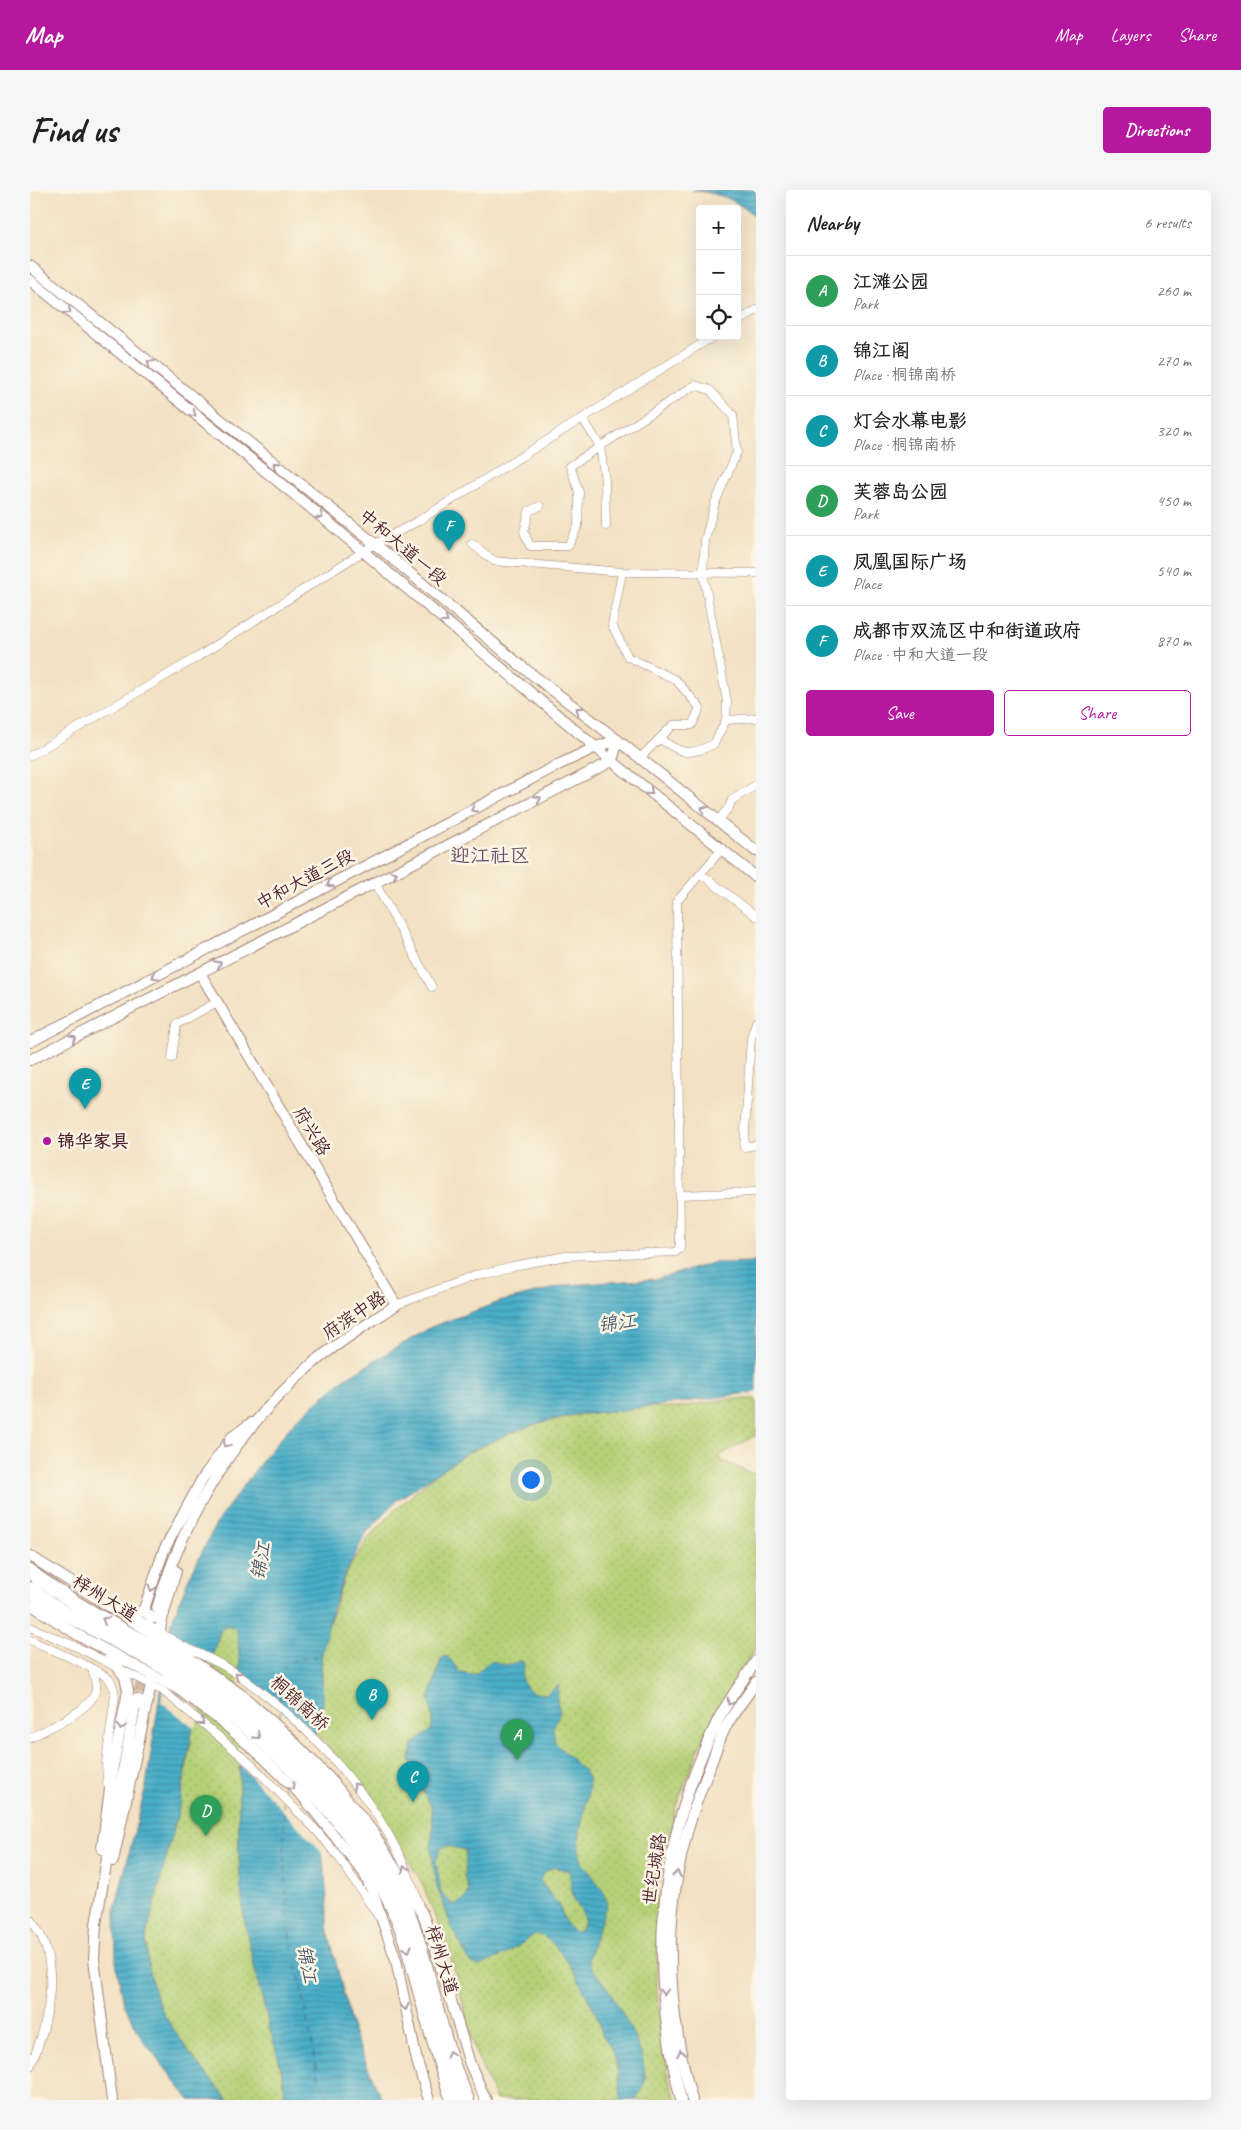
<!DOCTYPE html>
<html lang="en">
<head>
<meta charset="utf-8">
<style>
  :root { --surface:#fff; --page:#f6f6f6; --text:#222; --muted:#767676; --line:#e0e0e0; --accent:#b5179e }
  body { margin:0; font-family:Caveat,"LXGW WenKai TC",sans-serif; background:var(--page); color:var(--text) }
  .controls { position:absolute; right:15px; top:15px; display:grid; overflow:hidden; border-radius:5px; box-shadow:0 5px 20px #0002 }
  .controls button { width:45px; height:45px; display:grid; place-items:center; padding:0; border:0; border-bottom:1px solid var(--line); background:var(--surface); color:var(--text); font:25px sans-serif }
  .you { position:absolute; left:500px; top:1289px; width:18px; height:18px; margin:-12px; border:4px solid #fff; border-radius:50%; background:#1a73e8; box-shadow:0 0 0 8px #1a73e833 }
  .badge { display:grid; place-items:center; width:32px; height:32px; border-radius:50%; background:var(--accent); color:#fff; font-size:16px; font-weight:700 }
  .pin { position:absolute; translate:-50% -41px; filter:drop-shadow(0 1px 2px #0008) }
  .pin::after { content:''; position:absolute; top:26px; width:18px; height:15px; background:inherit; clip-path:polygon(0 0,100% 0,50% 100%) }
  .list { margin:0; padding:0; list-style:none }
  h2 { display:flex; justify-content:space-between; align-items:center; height:65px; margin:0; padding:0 20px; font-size:21px }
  h2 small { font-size:16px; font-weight:400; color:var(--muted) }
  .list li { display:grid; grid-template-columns:32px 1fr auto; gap:15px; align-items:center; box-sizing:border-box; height:70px; padding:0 20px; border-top:1px solid var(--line) }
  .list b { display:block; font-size:19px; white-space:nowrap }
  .list p { margin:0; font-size:16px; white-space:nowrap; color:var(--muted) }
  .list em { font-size:16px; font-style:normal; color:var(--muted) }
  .actions { display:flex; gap:10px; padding:15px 20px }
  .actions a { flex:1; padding:11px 0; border:1px solid var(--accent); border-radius:5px; text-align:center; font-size:18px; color:var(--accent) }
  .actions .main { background:var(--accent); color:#fff }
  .icon { flex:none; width:28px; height:28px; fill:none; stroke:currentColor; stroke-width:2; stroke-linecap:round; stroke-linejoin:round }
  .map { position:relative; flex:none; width:726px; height:1910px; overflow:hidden; border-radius:5px }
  header { display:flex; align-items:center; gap:30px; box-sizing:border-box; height:70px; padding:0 25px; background:var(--accent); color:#fff }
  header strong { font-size:24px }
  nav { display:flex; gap:28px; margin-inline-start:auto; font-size:18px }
  .intro { display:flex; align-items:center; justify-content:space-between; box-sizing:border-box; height:120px; padding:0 30px }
  h1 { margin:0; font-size:35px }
  .button { padding:12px 22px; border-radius:5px; background:var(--accent); color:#fff; font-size:18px; font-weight:700 }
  main { display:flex; gap:30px; padding:0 30px }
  aside { flex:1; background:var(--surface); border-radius:5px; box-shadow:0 5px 20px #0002 }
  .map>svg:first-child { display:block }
  .park { fill:url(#park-dots); stroke:#807851 }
  .water { fill:url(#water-rules); stroke:#4a667a; fill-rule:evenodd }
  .pier { fill:#f2e1c2 }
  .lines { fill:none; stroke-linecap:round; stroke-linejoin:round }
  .ferry { stroke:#4a586a; stroke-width:1; stroke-dasharray:6 5; stroke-linecap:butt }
  .secondary-tunnel { stroke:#d0baa4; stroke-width:10; stroke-dasharray:10 5; stroke-linecap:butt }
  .street-casing { stroke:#9e8076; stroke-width:9 }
  .secondary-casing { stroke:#9e8076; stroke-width:12 }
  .highway-casing { stroke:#9e8076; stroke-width:16 }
  .street { stroke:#fff; stroke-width:8 }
  .secondary { stroke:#fff; stroke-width:10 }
  .highway { stroke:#fff; stroke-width:14 }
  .oneway { stroke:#ae9aa0 }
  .poi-dot { fill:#b5179e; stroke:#fcf5e5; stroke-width:2 }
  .labels { text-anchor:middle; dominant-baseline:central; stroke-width:5; stroke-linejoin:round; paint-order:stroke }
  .street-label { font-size:18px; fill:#4a1f2b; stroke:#fcf5e5 }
  .poi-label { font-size:18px; font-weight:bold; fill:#4a1f2b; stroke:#fcf5e5; text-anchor:start }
  .water-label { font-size:19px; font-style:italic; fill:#4a586a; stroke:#fcf5e5 }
  .quarter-label { font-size:20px; fill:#6e4d6e; stroke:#fcf5e5 }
</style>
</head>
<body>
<header>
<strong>Map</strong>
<nav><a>Map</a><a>Layers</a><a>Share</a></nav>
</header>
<div class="intro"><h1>Find us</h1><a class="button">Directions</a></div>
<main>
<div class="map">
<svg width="726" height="1910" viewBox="0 0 726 1910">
  <defs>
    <pattern id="park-dots" width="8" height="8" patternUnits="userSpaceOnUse" patternTransform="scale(1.25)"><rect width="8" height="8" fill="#b5d177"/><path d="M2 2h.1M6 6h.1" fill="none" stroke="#9db367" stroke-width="1.8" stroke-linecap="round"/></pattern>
    <pattern id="water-rules" width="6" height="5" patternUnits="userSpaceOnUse" patternTransform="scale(1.25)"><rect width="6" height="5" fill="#49aec8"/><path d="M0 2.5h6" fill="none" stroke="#3f8da3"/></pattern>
  </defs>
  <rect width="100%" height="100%" fill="#fcf5e5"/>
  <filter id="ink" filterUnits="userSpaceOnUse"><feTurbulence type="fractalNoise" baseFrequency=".02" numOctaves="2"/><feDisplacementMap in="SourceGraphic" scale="10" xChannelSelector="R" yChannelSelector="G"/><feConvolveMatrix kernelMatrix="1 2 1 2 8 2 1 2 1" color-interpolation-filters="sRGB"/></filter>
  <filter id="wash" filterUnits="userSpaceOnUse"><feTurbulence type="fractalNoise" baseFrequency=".0096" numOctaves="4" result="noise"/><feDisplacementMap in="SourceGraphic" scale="20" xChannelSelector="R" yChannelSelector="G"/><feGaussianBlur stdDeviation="1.12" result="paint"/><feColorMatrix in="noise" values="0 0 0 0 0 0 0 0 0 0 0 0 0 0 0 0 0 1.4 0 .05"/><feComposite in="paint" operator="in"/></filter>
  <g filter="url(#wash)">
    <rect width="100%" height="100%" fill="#f2e1c2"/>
    <path class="park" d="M697 1209H726V1245L689 1266 692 1271 726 1285V1457L678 1536 646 1616 627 1700V1802L638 1887 646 1910H466L446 1863 421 1768 392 1693 335 1598 285 1542 293 1513 291 1468 292 1454 315 1385 337 1350 364 1321 412 1279 437 1263 478 1244 512 1232 545 1225 618 1217 646 1218Z
      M198 1435 207 1440C218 1537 200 1635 215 1732 221 1769 232 1806 241 1843 247 1862 255 1890 254 1910H198L163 1868 134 1825 124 1801 118 1773 116 1747 150 1614 162 1542 172 1498 191 1439Z"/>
    <path class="water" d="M662 0H726V27C701 7 693 5 662 0Z
      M726 1072V1202L618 1217 545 1225 512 1232 478 1244 437 1263 366 1311 336 1343 315 1385 302 1419 291 1468 293 1513 285 1542 287 1612 297 1708V1736L323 1842 352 1910H254C256 1889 247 1863 241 1843 232 1806 221 1769 215 1732 200 1635 218 1537 207 1440L198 1435 191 1439 172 1498 162 1542 150 1614 116 1747 118 1773 124 1801 134 1825 163 1868 198 1910H160L112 1849 94 1814 86 1772 85 1719 116 1596 140 1436 157 1392 188 1330 235 1267 266 1230 314 1189 401 1137 469 1112 537 1095 627 1089 682 1073Z
      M414 1467H418L431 1483C450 1488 446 1481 458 1473 465 1469 471 1475 477 1475 483 1475 486 1471 492 1471L494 1474C494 1478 492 1482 492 1486 492 1500 504 1504 516 1504L529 1495 527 1511 530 1522 523 1538 525 1553 553 1580 558 1588 559 1597 550 1641 549 1660 552 1672 574 1702 577 1713 558 1769C562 1781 572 1789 579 1801 592 1821 616 1863 615 1887 615 1895 611 1902 606 1908L607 1910H591C591 1895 587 1878 583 1864 581 1856 576 1851 572 1844 570 1839 570 1834 568 1829 559 1808 529 1745 505 1744L478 1763 450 1776 445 1775 439 1770 422 1738 406 1694 401 1658 403 1636 401 1616 388 1593 380 1569 383 1554 401 1540 403 1528 399 1510 411 1469ZM417 1656 435 1660 436 1671 434 1687 439 1698C437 1709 434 1711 423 1715L411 1702 406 1671 411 1658ZM524 1677 539 1681C541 1690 541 1700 544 1709 550 1723 559 1724 550 1741L544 1742 536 1734 530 1717 510 1691 513 1683Z"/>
    <path class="pier" d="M142 1443 185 1467 165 1538 131 1512Z
      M207 1481 288 1552 289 1612 294 1664 208 1573 210 1505Z"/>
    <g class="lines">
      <path class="ferry" d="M250 1512C249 1477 249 1469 287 1467
        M250 1521 251 1532
        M253 1594V1602
        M253 1611 257 1724 288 1886 299 1910"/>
    </g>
  </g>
  <g filter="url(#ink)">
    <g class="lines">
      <path class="secondary-tunnel" d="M105 1517 118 1461"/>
      <g class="street-casing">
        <path id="street" d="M707 132 726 120
          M553 229 570 256 575 290 576 336
          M510 316 499 321 494 342 500 356H538L548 336 549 302 540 276 665 195 680 200 703 225 707 262 685 313 675 350 673 383 697 511 696 530
          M442 354 464 371 592 382 726 383
          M592 382 582 435 598 467 646 490 670 518 662 535H643L610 568
          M630 549C655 565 657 566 684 554L696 530 726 528
          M0 566 169 466 345 354 388 331 684 146
          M688 631 699 617 702 610 726 595
          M671 684 726 726
          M345 693 402 797
          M726 832 721 848 714 957 726 955
          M142 868 147 834 187 812
          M650 1005 726 1002
          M366 1115 447 1085 483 1076 536 1066 646 1062 650 1057 647 711 692 659
          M111 1431C125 1439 139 1448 153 1456 171 1465 190 1472 207 1484 283 1537 361 1621 388 1712
          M0 1437 47 1457 133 1501 188 1546 222 1575 285 1639 308 1666 348 1726
          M0 1450C16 1457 71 1480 80 1490 83 1494 84 1500 85 1505L76 1572 77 1594
          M0 1548C18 1538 58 1522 65 1503 68 1495 64 1486 62 1479
          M0 1729C34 1769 19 1833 0 1877"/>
      </g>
      <g class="secondary-casing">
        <path id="secondary" d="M0 76 345 354 490 475 595 556 726 661
          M0 90 298 332 582 571 726 687
          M0 852 528 575 566 557 588 550
          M0 870 582 571 588 550
          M0 1366 134 1451 212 1505 257 1545 302 1591 343 1642 392 1723 403 1751 440 1874 456 1910
          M0 1414 48 1445 148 1499 191 1531 234 1568 274 1608 334 1683 342 1701 366 1770 387 1871 399 1910
          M127 1418C154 1325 208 1238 282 1174 308 1152 338 1134 366 1115L170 783
          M114 1419 116 1423 123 1428 131 1427 134 1424
          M91 1423 106 1424 114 1419 134 1360 172 1289 202 1247 221 1233
          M134 1451 130 1442 131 1433 146 1381
          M96 1513 106 1509 111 1511 115 1518
          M72 1659 83 1576 98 1501 95 1487 80 1466
          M83 1671 123 1485
          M82 1910 64 1769 66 1734 82 1639 105 1517
          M651 1910C618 1778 627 1654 687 1532 697 1511 713 1491 726 1471
          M662 1910C631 1796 632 1692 678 1582 684 1566 689 1548 698 1533 706 1519 717 1506 726 1492"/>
      </g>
      <g class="highway-casing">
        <path id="highway" d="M0 1382C49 1419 106 1446 158 1478 244 1533 331 1619 373 1712 395 1761 403 1814 419 1864 424 1880 431 1895 437 1910
          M0 1399C47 1436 106 1457 156 1491 239 1548 329 1635 368 1729 378 1752 383 1777 390 1801 400 1838 410 1874 423 1910"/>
      </g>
      <use href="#street" class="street"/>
      <use href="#secondary" class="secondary"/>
      <use href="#highway" class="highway"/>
    </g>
    <defs><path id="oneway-chevron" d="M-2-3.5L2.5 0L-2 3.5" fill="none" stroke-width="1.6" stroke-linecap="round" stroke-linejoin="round" transform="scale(1.25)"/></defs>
    <g class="oneway">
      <use href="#oneway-chevron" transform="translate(38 121) rotate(39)"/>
      <use href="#oneway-chevron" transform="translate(120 173) rotate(-141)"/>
      <use href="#oneway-chevron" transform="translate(163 224) rotate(39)"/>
      <use href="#oneway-chevron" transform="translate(246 275) rotate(-141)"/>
      <use href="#oneway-chevron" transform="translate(290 326) rotate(39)"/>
      <use href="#oneway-chevron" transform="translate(415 430) rotate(40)"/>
      <use href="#oneway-chevron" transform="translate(549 520) rotate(-142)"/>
      <use href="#oneway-chevron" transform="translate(620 602) rotate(39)"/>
      <use href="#oneway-chevron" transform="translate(508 609) rotate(-27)"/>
      <use href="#oneway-chevron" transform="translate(444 619) rotate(152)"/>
      <use href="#oneway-chevron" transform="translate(674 619) rotate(-141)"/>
      <use href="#oneway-chevron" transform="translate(364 684) rotate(-27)"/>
      <use href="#oneway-chevron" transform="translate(300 694) rotate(152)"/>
      <use href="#oneway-chevron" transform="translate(188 774) rotate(-27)"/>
      <use href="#oneway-chevron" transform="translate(125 786) rotate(152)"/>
      <use href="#oneway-chevron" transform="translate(43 848) rotate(-27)"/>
      <use href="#oneway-chevron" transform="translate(196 1254) rotate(131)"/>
      <use href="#oneway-chevron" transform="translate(122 1398) rotate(108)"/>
      <use href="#oneway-chevron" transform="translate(75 1430) rotate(-150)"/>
      <use href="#oneway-chevron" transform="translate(208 1485) rotate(-145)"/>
      <use href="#oneway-chevron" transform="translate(700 1512) rotate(123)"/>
      <use href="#oneway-chevron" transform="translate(171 1532) rotate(38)"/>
      <use href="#oneway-chevron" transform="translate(91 1537) rotate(102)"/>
      <use href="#oneway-chevron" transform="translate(227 1546) rotate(42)"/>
      <use href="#oneway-chevron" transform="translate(326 1596) rotate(-129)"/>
      <use href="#oneway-chevron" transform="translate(262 1597) rotate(46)"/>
      <use href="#oneway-chevron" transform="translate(375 1679) rotate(-117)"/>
      <use href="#oneway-chevron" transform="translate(647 1684) rotate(-80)"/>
      <use href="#oneway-chevron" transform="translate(378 1759) rotate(74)"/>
      <use href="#oneway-chevron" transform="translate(634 1802) rotate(87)"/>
      <use href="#oneway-chevron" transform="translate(375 1817) rotate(78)"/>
      <use href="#oneway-chevron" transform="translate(651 1863) rotate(-100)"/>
      <use href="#oneway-chevron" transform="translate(420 1864) rotate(-108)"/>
    </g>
  </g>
  <circle class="poi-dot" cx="17" cy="951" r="5"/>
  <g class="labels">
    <g class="street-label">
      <text transform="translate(373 357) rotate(40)">中和大道一段</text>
      <text transform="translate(275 689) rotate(-28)">中和大道三段</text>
      <text transform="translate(282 941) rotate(59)">府兴路</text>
      <text transform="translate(324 1125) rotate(-34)">府滨中路</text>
      <text transform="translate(75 1408) rotate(31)">梓州大道</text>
      <text transform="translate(270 1513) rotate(42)">桐锦南桥</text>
      <text transform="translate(624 1679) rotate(-81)">世纪城路</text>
      <text transform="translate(412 1770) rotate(73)">梓州大道</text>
    </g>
    <g class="poi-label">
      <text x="27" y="951">锦华家具</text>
    </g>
    <g class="water-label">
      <text transform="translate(587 1133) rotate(-8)">锦江</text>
      <text transform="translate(231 1371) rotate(-80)">锦江</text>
      <text transform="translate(277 1774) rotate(79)">锦江</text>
    </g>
    <g class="quarter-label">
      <text x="460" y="665">迎江社区</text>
    </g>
  </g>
</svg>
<div class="controls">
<button>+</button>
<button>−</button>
<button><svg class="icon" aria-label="locate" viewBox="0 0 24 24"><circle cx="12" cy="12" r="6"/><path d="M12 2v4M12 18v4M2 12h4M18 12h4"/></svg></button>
</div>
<div class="you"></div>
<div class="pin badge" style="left:487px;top:1570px;background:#2e9e5b">A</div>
<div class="pin badge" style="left:342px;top:1530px;background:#0f9aa8">B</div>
<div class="pin badge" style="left:383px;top:1612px;background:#0f9aa8">C</div>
<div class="pin badge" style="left:176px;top:1646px;background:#2e9e5b">D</div>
<div class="pin badge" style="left:55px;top:919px;background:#0f9aa8">E</div>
<div class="pin badge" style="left:419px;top:361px;background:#0f9aa8">F</div>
</div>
<aside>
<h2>Nearby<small>6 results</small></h2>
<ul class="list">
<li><span class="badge" style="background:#2e9e5b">A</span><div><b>江滩公园</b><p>Park</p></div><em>260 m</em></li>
<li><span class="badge" style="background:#0f9aa8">B</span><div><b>锦江阁</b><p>Place · 桐锦南桥</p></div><em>270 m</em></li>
<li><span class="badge" style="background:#0f9aa8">C</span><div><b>灯会水幕电影</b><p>Place · 桐锦南桥</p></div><em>320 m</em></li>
<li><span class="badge" style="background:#2e9e5b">D</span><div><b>芙蓉岛公园</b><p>Park</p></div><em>450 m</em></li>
<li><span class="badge" style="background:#0f9aa8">E</span><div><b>凤凰国际广场</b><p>Place</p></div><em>540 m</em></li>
<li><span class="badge" style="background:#0f9aa8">F</span><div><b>成都市双流区中和街道政府</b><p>Place · 中和大道一段</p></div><em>870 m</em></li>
</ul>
<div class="actions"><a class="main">Save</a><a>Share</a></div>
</aside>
</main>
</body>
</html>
